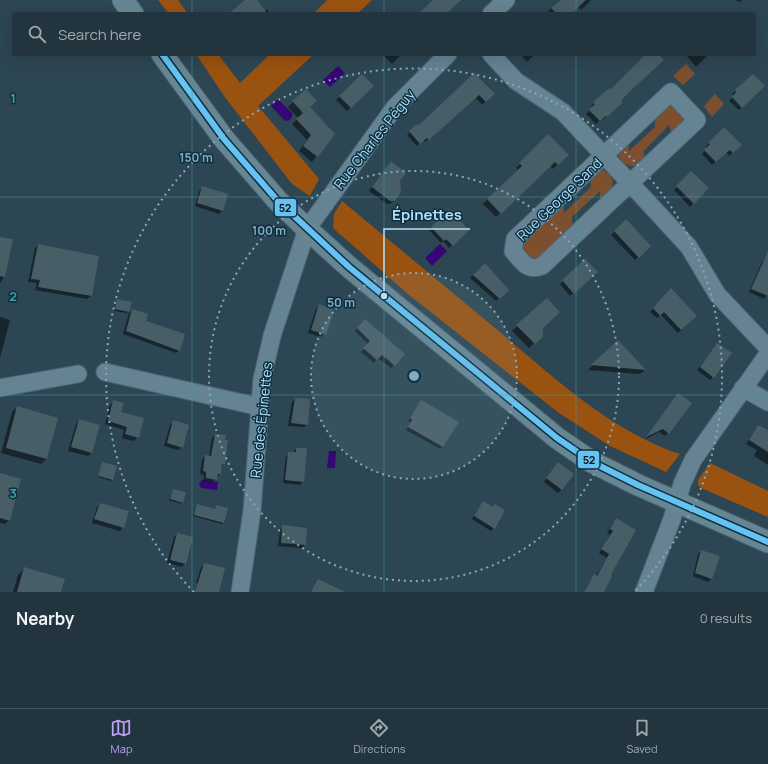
<!DOCTYPE html>
<html lang="en">
<head>
<meta charset="utf-8">
<style>
  :root { --surface:#22343e; --page:#2e3f49; --text:#f1f3f6; --muted:#a2aab0; --line:#3f4f58; --accent:#bca0f2 }
  body { margin:0; font-family:Manrope,sans-serif; background:var(--page); color:var(--text) }
  .list { margin:0; padding:0; list-style:none }
  h2 { display:flex; justify-content:space-between; align-items:center; height:52px; margin:0; padding:0 16px; font-size:17px }
  h2 small { font-size:13px; font-weight:400; color:var(--muted) }
  .icon { flex:none; width:22px; height:22px; fill:none; stroke:currentColor; stroke-width:2; stroke-linecap:round; stroke-linejoin:round }
  .map { position:relative; flex:none; width:768px; height:592px; overflow:hidden }
  .search { position:absolute; background:var(--surface); box-shadow:0 4px 16px #0002; left:12px; right:12px; top:12px; height:44px; display:flex; align-items:center; gap:10px; box-sizing:border-box; padding:0 14px; border-radius:4px; color:var(--muted); font-size:15px }
  .sheet { height:116px; background:var(--surface) }
  nav { display:flex; justify-content:space-around; align-items:center; box-sizing:border-box; height:56px; border-top:1px solid var(--line); background:var(--surface); font-size:11px; color:var(--muted) }
  nav a { display:grid; justify-items:center; gap:2px }
  nav .on { color:var(--accent) }
  .map>svg:first-child { display:block }
  .green { fill:#7d4f2e }
  .forest { fill:#9a5210 }
  .water { fill:#370676 }
  .shadow { fill:#0007 }
  .building { fill:#475e67 }
  .lines { fill:none; stroke-linecap:round; stroke-linejoin:round }
  .minor-casing { stroke:#4b6572; stroke-width:19 }
  .major-casing { stroke:#4b6572; stroke-width:23 }
  .minor { stroke:#658392; stroke-width:17 }
  .major { stroke:#678694; stroke-width:21 }
  .bus-1-casing { stroke:#0a3042; stroke-width:9 }
  .bus-1 { stroke:#66c2f3; stroke-width:6 }
  .grid { fill:none; stroke:#499a9d; stroke-width:1; stroke-opacity:0.55 }
  .ring { fill:none; stroke:#86a9bc; stroke-width:2; stroke-dasharray:2 4 }
  .labels { text-anchor:middle; dominant-baseline:central; stroke-width:3; stroke-linejoin:round; paint-order:stroke }
  .street-label { font-size:14px; fill:#b6def5; stroke:#0a3042 }
  .grid-label { font-size:13px; text-anchor:middle; font-weight:bold; fill:#499a9d; stroke:#0a3042; stroke-width:3; stroke-linejoin:round; paint-order:stroke }
  .centre { fill:#86a9bc; stroke:#0a3042; stroke-width:2 }
  .ring-label { font-size:12px; text-anchor:middle; font-weight:bold; fill:#86a9bc; stroke:#0a3042; stroke-width:3; stroke-linejoin:round; paint-order:stroke }
  .leader { fill:none; stroke:#b6def5; stroke-width:1.5 }
  .callout-dot { fill:#b6def5; stroke:#0a3042; stroke-width:1.5 }
  .callout-label { font-size:15px; text-anchor:middle; font-weight:bold; fill:#b6def5; stroke:#0a3042; stroke-width:3; stroke-linejoin:round; paint-order:stroke }
  .line-badge { stroke:#0a3042; stroke-width:1.5 }
  .pale-badge-label { font-size:11px; text-anchor:middle; font-weight:bold; fill:#111 }
</style>
</head>
<body>
<div class="map">
<svg width="768" height="592" viewBox="0 0 768 592">
  <rect width="100%" height="100%" fill="#2d4653"/>
  <path class="green" d="M686 64 695 74 683 85 673 76Z
    M715 94 724 104 712 117 704 106Z
    M667 104 672 105 684 118V124L673 140 669 125 644 151V162C633 168 626 168 619 156V150L628 136 629 151 655 127V110Z
    M597 170H603C621 181 611 191 600 202V191L572 217 573 232 538 259 528 257 521 245 563 202 564 213 591 187 590 173Z"/>
  <path class="forest" d="M158 0H178L188 14H169Z
    M327 0H372L357 14H313Z
    M196 54H218L240 83 270 54H314L258 106 319 179 310 196 292 184 224 96Z
    M342 201C395 245 448 289 501 333 556 379 611 431 680 454L666 472 610 446 559 413 409 295 333 228 334 214Z
    M710 463 768 491V517L701 488 698 485V480Z"/>
  <path class="water" d="M338 66 345 73 330 87 323 80Z
    M278 99 293 114 290 120 285 121 271 106Z
    M440 244 447 251 432 266 425 258Z
    M329 451H336L335 468H327Z
    M202 480 218 482 217 490 201 488 199 484Z"/>
  <path class="shadow" d="M247 0H252L265 11 267 9 270 14H230Z
    M559 0H591L581 10 578 6 570 14H546Z
    M735 0H742L740 2Z
    M382 54H402L392 64Z
    M520 54H535L527 62Z
    M647 54H657L620 101 618 106 603 120 602 118 596 124 586 114 592 108 591 106 610 91Z
    M685 54H709L696 67Z
    M474 74 493 94 482 105 475 97 425 142 423 140 417 146 407 135 417 126 418 128Z
    M362 75 373 86 347 111 336 100Z
    M753 75 764 86 739 110 729 101 734 96 732 94Z
    M293 102 309 107 334 134 312 162 299 151 307 140 292 124 298 118 288 107Z
    M724 128 740 145 729 156 726 152 712 165 702 154 707 148 706 146Z
    M548 136 568 155 553 169 550 165 496 217 483 204 519 171 516 168Z
    M388 166 399 181 394 200 390 204H387L369 191Z
    M691 172 708 188 690 207 674 190Z
    M203 188 222 211 219 214 195 206 199 191Z
    M449 211 468 230 449 248 443 241 441 243 429 230Z
    M626 220 650 246 635 260 611 235Z
    M0 238 12 240 3 279 0 283Z
    M38 245 91 296 87 299 35 290 37 283 28 282 35 248Z
    M768 254V293L764 299 749 292 761 264Z
    M585 260 593 276 570 296 560 284Z
    M485 264 508 289 496 301 470 278Z
    M671 290 696 316 678 333 661 315 657 318 650 312Z
    M117 300 129 312 127 313 114 311Z
    M320 305 325 334 321 337 308 333 316 309Z
    M537 307 542 328V336L529 348 512 331Z
    M133 310 144 322 179 350 176 353 123 334 129 313Z
    M0 317 10 320 0 358Z
    M365 320 403 354 391 368 378 358 374 363 361 352 368 344 355 331Z
    M618 341 645 370 640 374 588 370Z
    M717 344 713 377 710 380 697 370Z
    M675 398 668 433 665 436 659 432 646 439Z
    M295 399 307 424 304 427 288 426 292 402Z
    M114 401 138 437 134 441 122 438 124 430 105 424 110 405Z
    M421 401 443 446 440 449 406 430 411 423 408 421Z
    M17 407 46 459 41 464 1 453 12 412Z
    M79 420 91 453 88 456 68 451 76 424Z
    M174 422 182 447 178 450 164 446 170 425Z
    M758 426 768 431V465L754 456 757 450 746 444Z
    M215 435 224 440V463L220 467V474L213 482 203 481 204 475 200 474 202 459 205 456H209L212 438Z
    M296 449 303 482 300 485 283 483 286 456 289 453H293Z
    M102 463 116 467 111 481 98 477Z
    M555 467 561 490 558 493 544 482Z
    M0 474 9 520 5 524 0 523Z
    M173 490 182 502 181 504 169 500Z
    M483 502 494 528 491 531 472 519Z
    M100 504 123 527 120 531 92 523 97 507Z
    M197 505 214 510 216 506 223 523 222 524 193 516Z
    M616 519 635 531 602 592H584L591 579 594 575 596 576 607 558 599 553 610 535 607 533Z
    M283 526 305 544 302 548 278 546 280 530Z
    M177 534 185 563 182 567 167 563 174 537Z
    M701 551 711 579 708 582 693 576 698 554Z
    M204 564 216 588 196 583 201 567Z
    M24 569 60 592H13L18 575Z"/>
  <path class="building" d="M245 0H257L268 14H228Z
    M433 0H461L446 14H418Z
    M560 0H586L571 14H557L551 8Z
    M646 54H659L664 60 628 93 621 101 623 102 607 117 606 116 600 121 589 110 595 104 593 102 609 88 610 90Z
    M474 73 495 94 486 102 479 95 429 140 427 138 420 144 409 131 417 124 418 126Z
    M362 74 374 86 351 108 339 96Z
    M753 74 765 86 742 108 732 97 736 92 735 90Z
    M306 89 317 101 310 107 335 134 318 157 303 146 311 135 296 119 303 113 292 101Z
    M724 127 742 145 733 153 730 150 716 162 704 150 710 144 708 143Z
    M548 134 569 155 558 165 555 162 501 214 487 199 522 166 519 163Z
    M391 161 406 173 400 181 401 192 395 201H390L372 187Z
    M691 171 709 188 694 204 676 186Z
    M202 186 228 194 223 211 197 203Z
    M449 209 469 230 453 246 446 239 444 241 431 227Z
    M626 219 651 246 639 258 614 231Z
    M0 237 13 239 5 277 0 276Z
    M38 244 99 256 92 296 38 287 40 280 31 279Z
    M768 251V296L751 289Z
    M585 259 598 272 574 294 562 280Z
    M485 263 509 290 500 299 473 275Z
    M671 288 697 316 681 330 664 312 660 316 653 308Z
    M547 298 560 312 543 328V337L535 344 516 325Z
    M117 299 132 302 129 312 115 309Z
    M319 304 334 310 326 335 311 330Z
    M132 309 148 314 146 321 185 334 180 351 126 331Z
    M365 319 405 354 395 366 382 355 377 360 363 348 370 341 357 328Z
    M618 340 646 370 591 365Z
    M717 343 732 353 714 378 700 367Z
    M678 393 692 403 669 434 663 429 646 437Z
    M295 398 310 399 308 425 291 423Z
    M113 400 124 403 121 412 144 418 139 438 125 434 127 427 108 421Z
    M421 400 459 422 443 447 408 427 412 420 410 418Z
    M17 406 58 418 47 459 6 448Z
    M79 419 100 425 92 453 71 447Z
    M173 420 189 425 183 448 167 443Z
    M758 425 768 430V452L749 440Z
    M215 434 226 435 225 440H228L225 464H222L221 474H218L217 480 206 478V472L203 471 205 455 211 456Z
    M296 448H307L304 482 285 480 288 452H296Z
    M102 462 117 466 113 480 98 476Z
    M558 462 574 474 562 490 546 478Z
    M0 473 21 479 10 521 0 518Z
    M173 489 186 492 183 503 170 499Z
    M483 501 493 507 495 504 505 510 495 529 474 516Z
    M100 503 129 511 124 528 94 519Z
    M197 504 215 509 216 505 228 508 224 523 194 515Z
    M616 518 636 530 611 575 612 576 604 592H584L594 574 597 576 609 554 601 549 613 531 610 529Z
    M282 525 307 528 306 545 281 543Z
    M177 533 193 537 186 564 170 560Z
    M701 550 720 556 712 579 695 573Z
    M204 563 225 568 219 592H195Z
    M24 567 65 579 61 592H17Z
    M318 579 345 592H311Z"/>
  <g class="lines">
    <g class="minor-casing">
      <path id="minor" d="M491 14 506 0
        M491 54 516 81 563 112 630 183 689 247 717 294 768 348
        M671 92 697 120 542 266C527 272 522 261 513 251L515 239Z
        M105 372 260 407
        M0 388 78 374
        M743 388 768 402
        M240 592 252 511 262 379 272 336 307 229 395 107 448 54
        M644 592 672 519 682 484 693 460 768 354"/>
    </g>
    <g class="major-casing">
      <path id="major" d="M123 0 133 14
        M162 54 224 139 277 200 307 229 349 267 557 438 592 462 638 485 768 542"/>
    </g>
    <use href="#minor" class="minor"/>
    <use href="#major" class="major"/>
    <g class="bus-1-casing">
      <path id="bus-1" d="M162 54 224 139 277 200 349 267 557 438 592 462 638 485 768 542"/>
    </g>
    <use href="#bus-1" class="bus-1"/>
  </g>
  <path class="grid" d="M192 0V14M384 0V14M576 0V14M192 54V592M384 54V592M576 54V592M0 197H768M0 395H768"/>
  <circle cx="414" cy="376" r="103" fill="#86a9bc" fill-opacity=".12"/>
  <g class="ring">
    <circle cx="414" cy="376" r="103"/>
    <circle cx="414" cy="376" r="205"/>
    <path d="M194 592A308 308 0 1 1 634 592"/>
  </g>
  <g class="labels">
    <g class="street-label">
      <text transform="translate(374 139) rotate(-52)">Rue Charles Péguy</text>
      <text transform="translate(559 199) rotate(-44)">Rue George Sand</text>
      <text transform="translate(261 420) rotate(-84)">Rue des Épinettes</text>
    </g>
  </g>
  <g class="grid-label">
    <text x="13" y="103">1</text>
    <text x="13" y="301">2</text>
    <text x="13" y="498">3</text>
  </g>
  <circle cx="414" cy="376" r="6" class="centre"/>
  <g class="ring-label">
    <text x="196" y="162">150 m</text>
    <text x="269" y="235">100 m</text>
    <text x="341" y="307">50 m</text>
  </g>
  <path class="leader" d="M384 296L384 229H470"/>
  <circle class="callout-dot" cx="384" cy="296" r="4"/>
  <g class="callout-label">
    <text x="427" y="220">Épinettes</text>
  </g>
  <g class="line-badge">
    <rect x="274" y="198" width="23" height="19" rx="4" fill="#66c2f3"/>
    <rect x="577" y="450" width="23" height="19" rx="4" fill="#66c2f3"/>
  </g>
  <g class="pale-badge-label">
    <text x="285" y="212">52</text>
    <text x="589" y="464">52</text>
  </g>
</svg>
<div class="search"><svg class="icon" aria-label="search" viewBox="0 0 24 24"><circle cx="10" cy="10" r="6"/><path d="M15 15l6 6"/></svg>Search here</div>
</div>
<section class="sheet">
<h2>Nearby<small>0 results</small></h2>
<ul class="list">
</ul>
</section>
<nav>
<a class="on"><svg class="icon" aria-label="map" viewBox="0 0 24 24"><path d="M3 6l6-2 6 2 6-2v14l-6 2-6-2-6 2zM9 4v14M15 6v14"/></svg>Map</a>
<a><svg class="icon" aria-label="directions" viewBox="0 0 24 24"><path d="M12 3l9 9-9 9-9-9zM9 14v-3h6M13 9l2 2-2 2"/></svg>Directions</a>
<a><svg class="icon" aria-label="saved" viewBox="0 0 24 24"><path d="M7 4h10v16l-5-4-5 4z"/></svg>Saved</a>
</nav>
</body>
</html>
